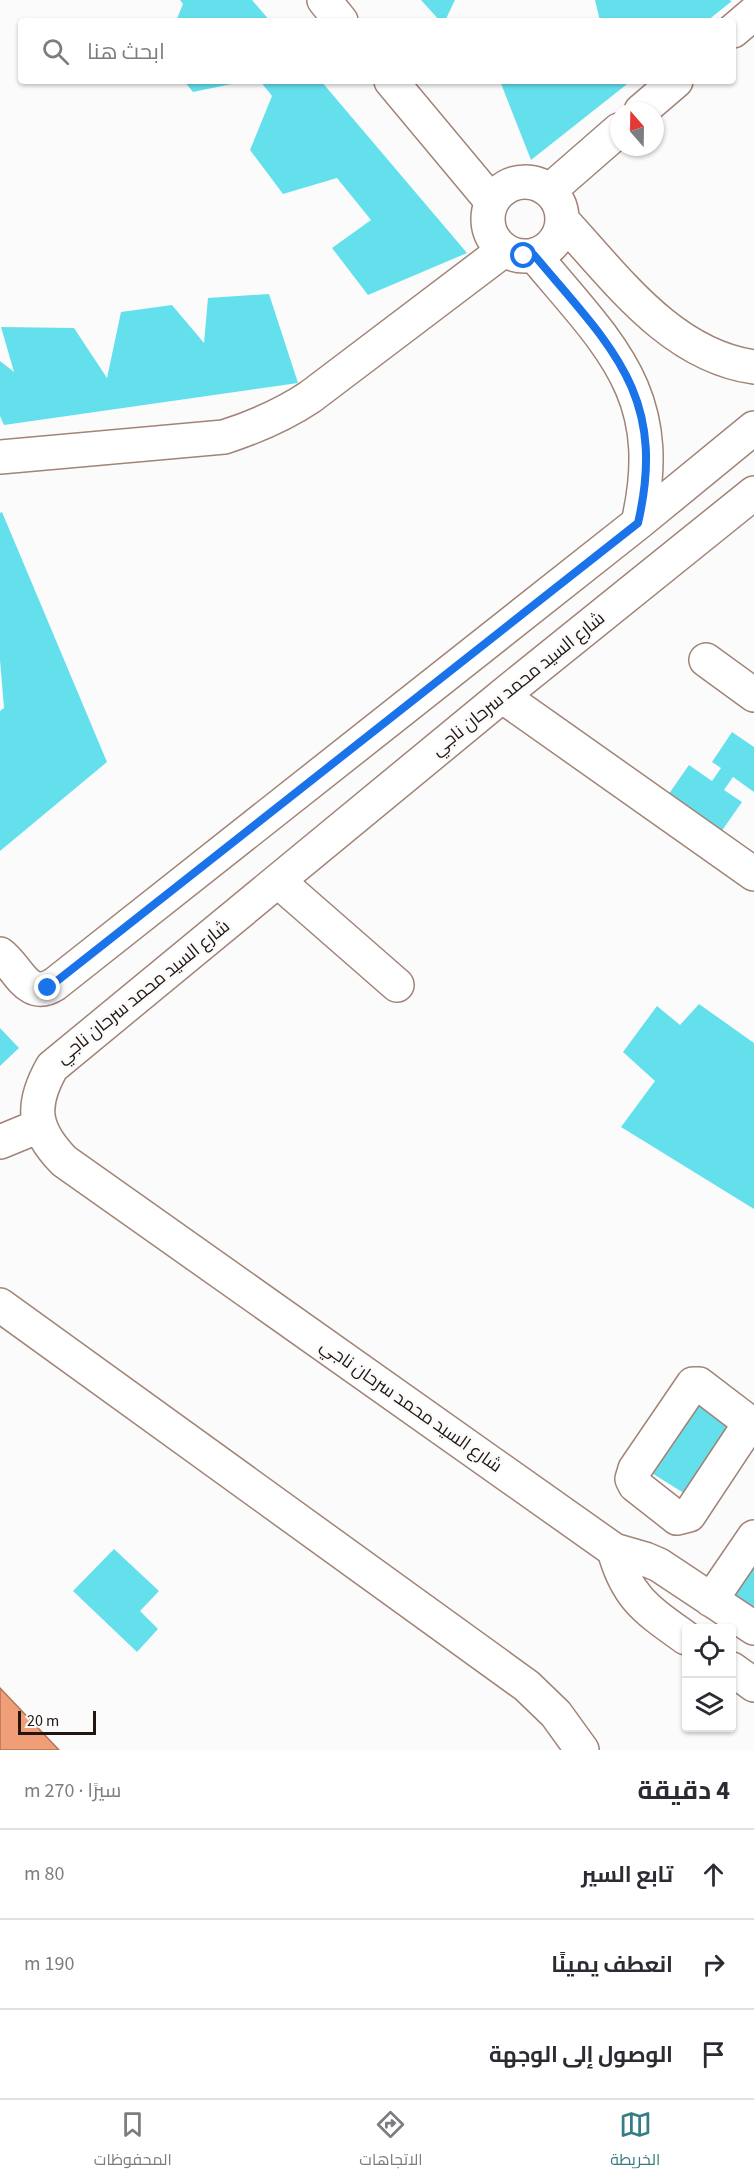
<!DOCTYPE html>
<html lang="ar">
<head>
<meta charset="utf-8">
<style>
  :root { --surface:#fff; --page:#f7f7f7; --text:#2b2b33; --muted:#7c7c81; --line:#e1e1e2; --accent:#357d84 }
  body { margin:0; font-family:"Source Sans 3",Cairo,sans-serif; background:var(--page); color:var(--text); direction:rtl }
  .controls { position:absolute; right:18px; bottom:18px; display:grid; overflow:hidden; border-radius:6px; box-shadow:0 2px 4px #0004 }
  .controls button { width:54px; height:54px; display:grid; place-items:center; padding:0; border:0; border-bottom:2px solid var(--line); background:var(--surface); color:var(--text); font:30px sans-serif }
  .compass { position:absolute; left:610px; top:102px; width:54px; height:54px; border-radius:50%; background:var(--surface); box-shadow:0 2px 4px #0004; rotate:340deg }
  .scale { position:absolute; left:18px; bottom:15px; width:78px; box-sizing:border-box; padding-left:6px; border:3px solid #211611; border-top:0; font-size:16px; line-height:21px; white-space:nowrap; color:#211611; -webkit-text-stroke:4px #fbfbfb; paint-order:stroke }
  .stop { position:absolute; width:18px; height:18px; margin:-14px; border:4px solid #1a73e8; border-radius:50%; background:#fff }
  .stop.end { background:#1a73e8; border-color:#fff; box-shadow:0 2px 6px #0008 }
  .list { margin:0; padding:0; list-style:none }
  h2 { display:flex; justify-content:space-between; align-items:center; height:78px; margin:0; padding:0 24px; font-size:26px }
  h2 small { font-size:20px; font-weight:400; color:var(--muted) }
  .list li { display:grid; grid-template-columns:39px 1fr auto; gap:18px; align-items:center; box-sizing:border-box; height:90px; padding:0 24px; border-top:2px solid var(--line) }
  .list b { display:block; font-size:22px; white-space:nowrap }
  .list em { font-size:20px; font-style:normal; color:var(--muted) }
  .icon { flex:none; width:33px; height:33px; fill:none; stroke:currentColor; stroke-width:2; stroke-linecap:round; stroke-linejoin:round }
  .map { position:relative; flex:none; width:754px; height:1750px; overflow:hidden; direction:ltr }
  .search { position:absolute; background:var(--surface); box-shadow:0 2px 4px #0004; left:18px; right:18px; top:18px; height:66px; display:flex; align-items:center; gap:15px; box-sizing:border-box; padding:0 21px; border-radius:6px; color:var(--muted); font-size:22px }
  .sheet { height:348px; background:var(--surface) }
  nav { display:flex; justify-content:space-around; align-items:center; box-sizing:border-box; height:84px; border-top:2px solid var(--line); background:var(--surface); font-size:16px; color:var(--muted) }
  nav a { display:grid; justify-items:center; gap:3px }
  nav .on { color:var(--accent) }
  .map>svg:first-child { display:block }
  .water { fill:#f09e77; stroke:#b27558; stroke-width:1.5 }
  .building { fill:#64e0ed }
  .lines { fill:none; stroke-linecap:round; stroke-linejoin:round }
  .minor-casing { stroke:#a18477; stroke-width:36 }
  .minor { stroke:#fff; stroke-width:33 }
  .route { stroke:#1a73e8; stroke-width:8 }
  .labels { text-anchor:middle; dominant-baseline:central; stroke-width:5; stroke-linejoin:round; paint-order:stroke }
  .street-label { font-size:18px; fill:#211611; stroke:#fbfbfb }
</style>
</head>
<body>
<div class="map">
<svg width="754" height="1750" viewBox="0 0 754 1750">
  <rect width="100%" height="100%" fill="#fbfbfb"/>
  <path class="water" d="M0 1688 59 1750H0Z"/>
  <path class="building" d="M180 0H252L270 21H176L183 4Z
    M421 0H455L445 21H440Z
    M595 0H729L732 1 707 21H600Z
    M184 81H241V82L193 92Z
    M260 81H321L467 253 368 295 332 248 371 220 337 178 283 194 250 150 272 96Z
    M500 81H631L531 160Z
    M269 294 298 383 4 425 0 416V361L14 372 1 327 74 328 107 378 121 312 172 305 204 343 208 298Z
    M2 512 107 762 0 851V711L4 708 0 660V513Z
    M732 732 754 747V792L733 777 724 790 742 802 721 832 668 795 689 765 712 781 721 768 712 762Z
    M699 1004 754 1043V1209L621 1127 655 1081 623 1052 657 1006 680 1025Z
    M0 1028 19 1048 0 1066Z
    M698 1396 743 1424 695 1500 650 1472Z
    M754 1547V1613L723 1591Z
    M114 1549 159 1591 140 1611 158 1629 137 1652 73 1591Z"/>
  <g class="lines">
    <g class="minor-casing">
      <path id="minor" d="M324 0 341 21
        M733 31 754 13
        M391 81 492 202
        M641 111 676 81
        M488 219a37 37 0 1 1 74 0a37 37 0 1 1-74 0Z
        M549 191 619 130
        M562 220C616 278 670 355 754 367
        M534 255C610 346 668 394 638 523
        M0 457 224 437C255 427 283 415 310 397L504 250
        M754 493 502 696 52 1067C30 1106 33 1129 64 1161L614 1550 645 1559 659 1565 754 1628
        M706 660 754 695
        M502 696 754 874
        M278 881 397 985
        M0 954C19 968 27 1002 55 984L638 523 754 428
        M0 1142 39 1126
        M0 1305 527 1686 556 1714 582 1750
        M750 1423 689 1515 677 1518 635 1485 632 1479 635 1469 693 1384H699L750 1423 754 1426
        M614 1550C627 1598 647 1610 686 1638
        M711 1600 754 1537
        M732 1669 754 1685"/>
    </g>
    <use href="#minor" class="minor"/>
  </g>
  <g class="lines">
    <path class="route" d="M48 988 638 523C668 394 610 346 534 255L524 256"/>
  </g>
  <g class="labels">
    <g class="street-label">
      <text transform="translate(518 684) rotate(-39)">شارع السيد محمد سرحان ناجي</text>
      <text transform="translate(143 992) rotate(-39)">شارع السيد محمد سرحان ناجي</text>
      <text transform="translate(411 1406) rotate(35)">شارع السيد محمد سرحان ناجي</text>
    </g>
  </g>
</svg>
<div class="controls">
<button><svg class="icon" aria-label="locate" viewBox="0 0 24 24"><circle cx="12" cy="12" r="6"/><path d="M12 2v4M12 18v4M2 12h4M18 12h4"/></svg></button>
<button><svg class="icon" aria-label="layers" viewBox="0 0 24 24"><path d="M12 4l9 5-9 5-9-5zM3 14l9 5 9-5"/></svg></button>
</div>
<svg class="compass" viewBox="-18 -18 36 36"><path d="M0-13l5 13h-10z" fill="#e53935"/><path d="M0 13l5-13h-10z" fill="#7c7c81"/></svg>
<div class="scale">20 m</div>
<div class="stop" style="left:524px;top:256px"></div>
<div class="stop end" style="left:48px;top:988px"></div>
<div class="search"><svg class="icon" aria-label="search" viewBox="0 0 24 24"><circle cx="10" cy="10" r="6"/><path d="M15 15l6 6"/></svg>ابحث هنا</div>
</div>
<section class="sheet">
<h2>4 دقيقة<small>سيرًا · 270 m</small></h2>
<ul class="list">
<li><svg class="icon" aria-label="ahead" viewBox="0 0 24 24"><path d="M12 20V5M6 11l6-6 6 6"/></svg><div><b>تابع السير</b></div><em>80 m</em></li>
<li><svg class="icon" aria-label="right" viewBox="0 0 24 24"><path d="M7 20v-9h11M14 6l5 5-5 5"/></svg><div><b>انعطف يمينًا</b></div><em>190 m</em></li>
<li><svg class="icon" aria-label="arrive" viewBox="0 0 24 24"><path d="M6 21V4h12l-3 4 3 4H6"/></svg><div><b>الوصول إلى الوجهة</b></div></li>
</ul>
</section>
<nav>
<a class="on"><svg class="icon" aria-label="map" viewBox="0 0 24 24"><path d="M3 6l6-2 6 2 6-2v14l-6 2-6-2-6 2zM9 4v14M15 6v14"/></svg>الخريطة</a>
<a><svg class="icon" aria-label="directions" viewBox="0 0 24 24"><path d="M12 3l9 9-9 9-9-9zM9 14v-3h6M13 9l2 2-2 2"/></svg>الاتجاهات</a>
<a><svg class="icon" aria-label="saved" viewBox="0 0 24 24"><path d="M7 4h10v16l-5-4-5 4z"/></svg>المحفوظات</a>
</nav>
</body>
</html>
